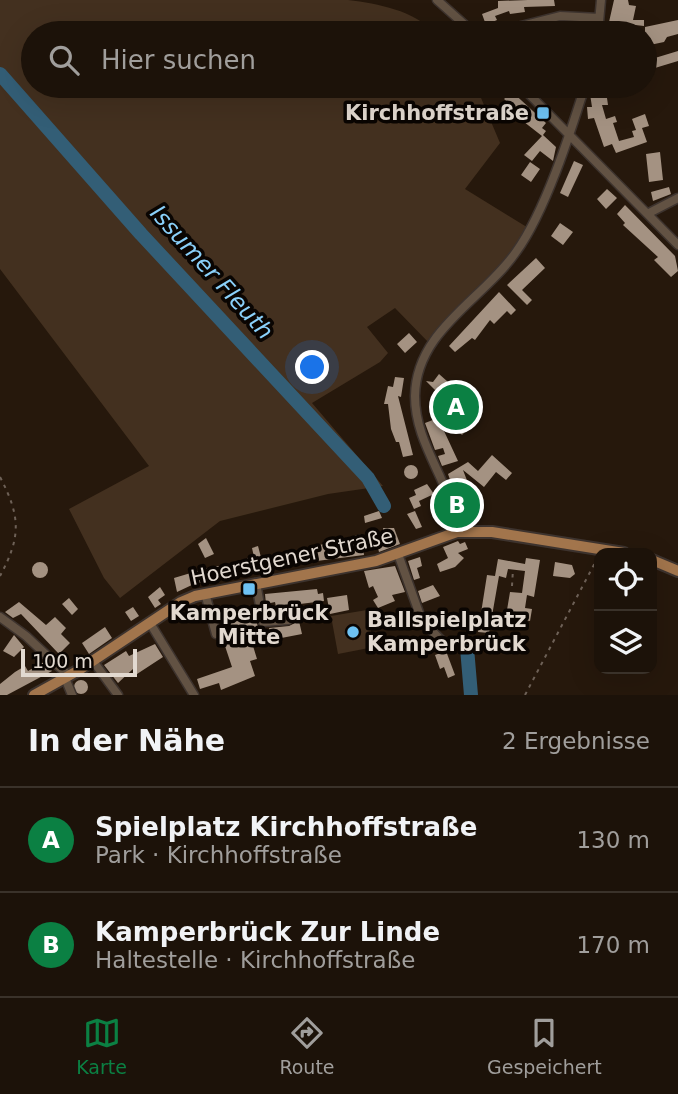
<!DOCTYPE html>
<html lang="de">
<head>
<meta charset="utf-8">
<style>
  :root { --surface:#1c1209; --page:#292017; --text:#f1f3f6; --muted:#a09e9c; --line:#3a322a; --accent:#0b8043 }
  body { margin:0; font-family:"DejaVu Sans",sans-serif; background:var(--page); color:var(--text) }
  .controls { position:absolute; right:21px; bottom:21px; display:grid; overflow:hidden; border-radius:14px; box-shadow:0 7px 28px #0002 }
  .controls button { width:63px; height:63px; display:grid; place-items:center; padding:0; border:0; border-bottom:2px solid var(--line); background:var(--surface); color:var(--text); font:35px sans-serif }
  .scale { position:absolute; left:21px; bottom:18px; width:116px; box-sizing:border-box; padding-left:7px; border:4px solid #e2d9d0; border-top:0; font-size:19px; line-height:24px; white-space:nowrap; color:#e2d9d0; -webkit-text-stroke:5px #0a0502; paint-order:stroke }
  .you { position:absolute; left:313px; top:368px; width:24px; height:24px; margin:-18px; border:5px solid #fff; border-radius:50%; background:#1a73e8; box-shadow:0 0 0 10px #1a73e833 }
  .badge { display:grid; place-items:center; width:46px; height:46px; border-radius:50%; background:var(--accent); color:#fff; font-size:23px; font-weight:700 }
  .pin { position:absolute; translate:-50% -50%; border:4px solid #fff; box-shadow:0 2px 7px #0006 }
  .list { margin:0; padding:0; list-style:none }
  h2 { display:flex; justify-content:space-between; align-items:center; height:91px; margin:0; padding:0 28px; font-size:30px }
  h2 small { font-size:23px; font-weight:400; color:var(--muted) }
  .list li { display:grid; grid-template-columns:46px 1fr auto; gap:21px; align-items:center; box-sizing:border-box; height:105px; padding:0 28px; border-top:2px solid var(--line) }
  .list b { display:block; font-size:26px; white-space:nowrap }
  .list p { margin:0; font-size:23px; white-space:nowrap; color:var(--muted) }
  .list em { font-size:23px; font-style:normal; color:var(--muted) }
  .icon { flex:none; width:38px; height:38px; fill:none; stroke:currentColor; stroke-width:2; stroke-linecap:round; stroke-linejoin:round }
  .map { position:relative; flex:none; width:678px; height:695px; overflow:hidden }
  .search { position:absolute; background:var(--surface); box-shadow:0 7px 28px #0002; left:21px; right:21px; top:21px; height:77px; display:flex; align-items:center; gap:18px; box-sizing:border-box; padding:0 24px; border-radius:38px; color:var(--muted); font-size:26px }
  .sheet { height:301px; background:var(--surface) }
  nav { display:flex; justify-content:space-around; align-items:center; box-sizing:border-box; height:98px; border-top:2px solid var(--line); background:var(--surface); font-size:19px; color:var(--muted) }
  nav a { display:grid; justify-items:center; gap:4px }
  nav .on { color:var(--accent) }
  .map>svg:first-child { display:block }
  .green { fill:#43301f }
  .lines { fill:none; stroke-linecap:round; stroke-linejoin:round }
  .river { stroke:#335e76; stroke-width:14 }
  .building { fill:#a49282 }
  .minor-casing { stroke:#3d332e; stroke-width:11 }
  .major-casing { stroke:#3d332e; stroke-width:14 }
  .path { stroke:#6e6157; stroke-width:2; stroke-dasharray:3.5 5; stroke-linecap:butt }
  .minor { stroke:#625243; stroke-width:8 }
  .major { stroke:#a2754c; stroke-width:10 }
  .poi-dot { fill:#6ec2f3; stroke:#0a0502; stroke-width:2.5 }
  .labels { text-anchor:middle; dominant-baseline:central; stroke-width:7; stroke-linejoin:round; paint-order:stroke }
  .poi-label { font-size:21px; font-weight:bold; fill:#e2d9d0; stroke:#0a0502; text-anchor:end }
  .street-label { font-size:21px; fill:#e2d9d0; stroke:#0a0502 }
  .water-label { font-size:23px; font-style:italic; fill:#8ad0fa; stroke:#0a0502 }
</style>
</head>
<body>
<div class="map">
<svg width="678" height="695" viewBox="0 0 678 695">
  <rect width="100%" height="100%" fill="#26180c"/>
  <path class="green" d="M0 0H348C379 4 413 10 435 33H33V86H476L500 143 465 189 530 229 517 252 431 345 395 308 367 327 388 353 380 362 312 403 383 486 328 494 220 521 120 598 104 578 69 509 149 466 0 269Z
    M367 610 374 647 338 654 331 616Z"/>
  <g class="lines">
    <path class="river" d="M0 74 141 234 368 478 384 506
      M467 648 471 695"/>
  </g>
  <path class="building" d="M528 0H554L555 6 524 7 525 12 510 14 509 11 495 16 497 20 486 25 482 14 498 8V1Z
    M614 0H628L629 5 636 6 633 20H644V26L609 22Z
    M678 20V34L667 37 664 42 645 46V27Z
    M583 24 584 33H571L570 25Z
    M678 51V61L645 71V61Z
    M497 86H512L509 89 546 123 542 128 546 131 543 135 556 147 553 161 540 151 532 161 524 155 542 136 519 118 522 115 504 99 507 96Z
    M606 91 608 105H602L606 119 615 116 617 122 613 123 619 141 634 137 632 131 636 130 632 119 645 114 649 126 642 128 647 142 616 153 612 144 604 147 594 118 588 119 587 107H592L590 94Z
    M660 152 663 180 649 182 646 154Z
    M574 161 583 165 568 197 560 193Z
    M530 162 540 169 531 182 521 175Z
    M669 187 671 194 653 201 651 192Z
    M607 189 617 198 606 209 597 199Z
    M625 205 675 256 678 271 671 277 654 260 658 257 623 225 625 223 617 214Z
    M560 223 573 232 563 245 551 236Z
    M536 258 545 268 522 290 532 300 527 305 507 285Z
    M499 292 516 310 511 315 507 311 494 324 490 320 475 340 472 338 455 352 449 346Z
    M409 333 417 342 405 353 397 344Z
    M439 374 448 382 438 393 426 381 433 382Z
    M395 377 404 378 401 397 398 396 413 455 403 457 399 442H396L391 429 388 404H384L388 386 393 387Z
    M444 410 466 431 462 435 441 414Z
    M438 418 458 461 442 466 438 456 445 454 443 448 435 450 425 423Z
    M492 455 512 473 506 480 496 472 484 487 463 470 476 504 460 509 448 474 468 462 478 471Z
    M404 472a7 7 0 1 1 14 0a7 7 0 1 1-14 0Z
    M427 484 434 494 419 501 421 506 414 509 409 498 416 495 414 490Z
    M379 511 382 518 365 523 364 516Z
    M415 511 422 527 416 529 407 514Z
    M383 528H394L400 544 379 552 377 544 364 546 363 541 384 535Z
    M361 534 364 555 301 563 299 553 306 552 305 548 324 544 323 541 332 539 333 543Z
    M206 538 214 554 205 558 198 544Z
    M458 541 460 544 465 542 468 549 458 553 464 558 455 567 440 572 437 564 448 558 443 547Z
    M258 546 263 565 250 568 247 558 254 557 252 548Z
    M420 557 422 566 417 568 420 578 414 580 408 561Z
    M526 558 540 560 534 597 527 595 525 608 532 609 530 621 520 619 519 624 505 622 510 592 522 593 525 571 508 569 506 578 499 576 489 633 478 632 487 575 495 576 498 559 525 564Z
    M555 562 572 565 575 574 570 578 553 576Z
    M32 570a8 8 0 1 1 16 0a8 8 0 1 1-16 0Z
    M214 566H221L225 578 194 584 177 592 174 578Z
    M395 566 405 592 392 595 395 601 378 608 373 600 378 597 373 586 369 588 364 571Z
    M433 585 440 596 422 603 418 591Z
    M160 587 165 595 158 600 161 604 155 608 148 597Z
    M317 589 318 594 323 593 324 601 276 607 275 602 266 604 265 594Z
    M347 595 349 610 330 614 327 598Z
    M69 598 78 609 72 615 62 604Z
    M19 602 46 625 55 617 66 628 61 634 70 643 59 654 21 614 13 618 5 612Z
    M133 607 139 616 131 621 125 612Z
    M254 614 260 633 250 636 257 659 250 661 255 676 221 690 219 683 200 689 197 679 232 667 223 640 229 638 224 622Z
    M299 621 302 634 271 640 269 628 289 626Z
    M105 627 112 638 89 654 82 643Z
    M14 635 24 647 14 657 3 651Z
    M155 644 163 657 137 674 133 669 118 683 104 665 126 651 129 656Z
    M446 651 455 675 448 678 444 667 440 669 435 655Z
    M44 662 52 671 7 695H0V684L15 672 25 666 28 671Z
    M74 687a7 7 0 1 1 14 0a7 7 0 1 1-14 0Z"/>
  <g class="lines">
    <g class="minor-casing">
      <path id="minor" d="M437 0 474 33
        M494 33 560 16 599 18
        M598 33 601 0
        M521 86 678 245
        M649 213 678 198
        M457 532C453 483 415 447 415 396 416 330 483 300 516 252 545 212 570 134 585 86
        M398 554 422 621 443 642
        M256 583 263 622 288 620
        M205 593 216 634
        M0 617 26 636 69 676
        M150 623 194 695
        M93 661 118 695
        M65 678 72 695"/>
    </g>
    <g class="major-casing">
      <path id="major" d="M652 560 678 571
        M34 695 79 670 181 602 195 596 376 561 457 532H492L624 553"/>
    </g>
    <path class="path" d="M0 477C21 517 21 537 0 576
      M512 586 513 569
      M525 695 597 559"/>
    <use href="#minor" class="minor"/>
    <use href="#major" class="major"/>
  </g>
  <g class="poi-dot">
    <rect x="536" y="106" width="14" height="14" rx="3.5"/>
    <rect x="242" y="582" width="14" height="14" rx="3.5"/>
    <circle cx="353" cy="632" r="7"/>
  </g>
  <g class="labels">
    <g class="poi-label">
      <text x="529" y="113">Kirchhoffstraße</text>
      <text x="249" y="613" text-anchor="middle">Kamperbrück<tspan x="249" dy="24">Mitte</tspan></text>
      <text x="367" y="620" text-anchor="start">Ballspielplatz<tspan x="367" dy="24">Kamperbrück</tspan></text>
    </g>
    <g class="street-label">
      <text transform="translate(292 557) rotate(-12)">Hoerstgener Straße</text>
    </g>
    <g class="water-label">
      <text transform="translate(212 272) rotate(48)">Issumer Fleuth</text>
    </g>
  </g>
</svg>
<div class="controls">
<button><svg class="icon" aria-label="locate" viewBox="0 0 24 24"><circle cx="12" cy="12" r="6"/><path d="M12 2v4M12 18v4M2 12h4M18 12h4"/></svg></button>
<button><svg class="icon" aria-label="layers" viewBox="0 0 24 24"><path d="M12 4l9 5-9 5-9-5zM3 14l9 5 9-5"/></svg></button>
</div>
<div class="scale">100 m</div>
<div class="you"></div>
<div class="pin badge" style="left:456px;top:407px">A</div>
<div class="pin badge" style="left:457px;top:505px">B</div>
<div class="search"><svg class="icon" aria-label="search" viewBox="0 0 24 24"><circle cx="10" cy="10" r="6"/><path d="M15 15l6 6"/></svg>Hier suchen</div>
</div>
<section class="sheet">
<h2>In der Nähe<small>2 Ergebnisse</small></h2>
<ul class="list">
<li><span class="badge">A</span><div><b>Spielplatz Kirchhoffstraße</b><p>Park · Kirchhoffstraße</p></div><em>130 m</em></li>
<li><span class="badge">B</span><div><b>Kamperbrück Zur Linde</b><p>Haltestelle · Kirchhoffstraße</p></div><em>170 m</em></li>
</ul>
</section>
<nav>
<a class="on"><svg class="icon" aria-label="map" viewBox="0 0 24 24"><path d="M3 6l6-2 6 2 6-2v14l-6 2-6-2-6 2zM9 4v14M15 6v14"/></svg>Karte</a>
<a><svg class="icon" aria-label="directions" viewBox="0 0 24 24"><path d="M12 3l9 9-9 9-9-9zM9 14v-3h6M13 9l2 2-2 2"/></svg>Route</a>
<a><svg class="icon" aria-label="saved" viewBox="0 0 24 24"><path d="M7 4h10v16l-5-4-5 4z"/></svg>Gespeichert</a>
</nav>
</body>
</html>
